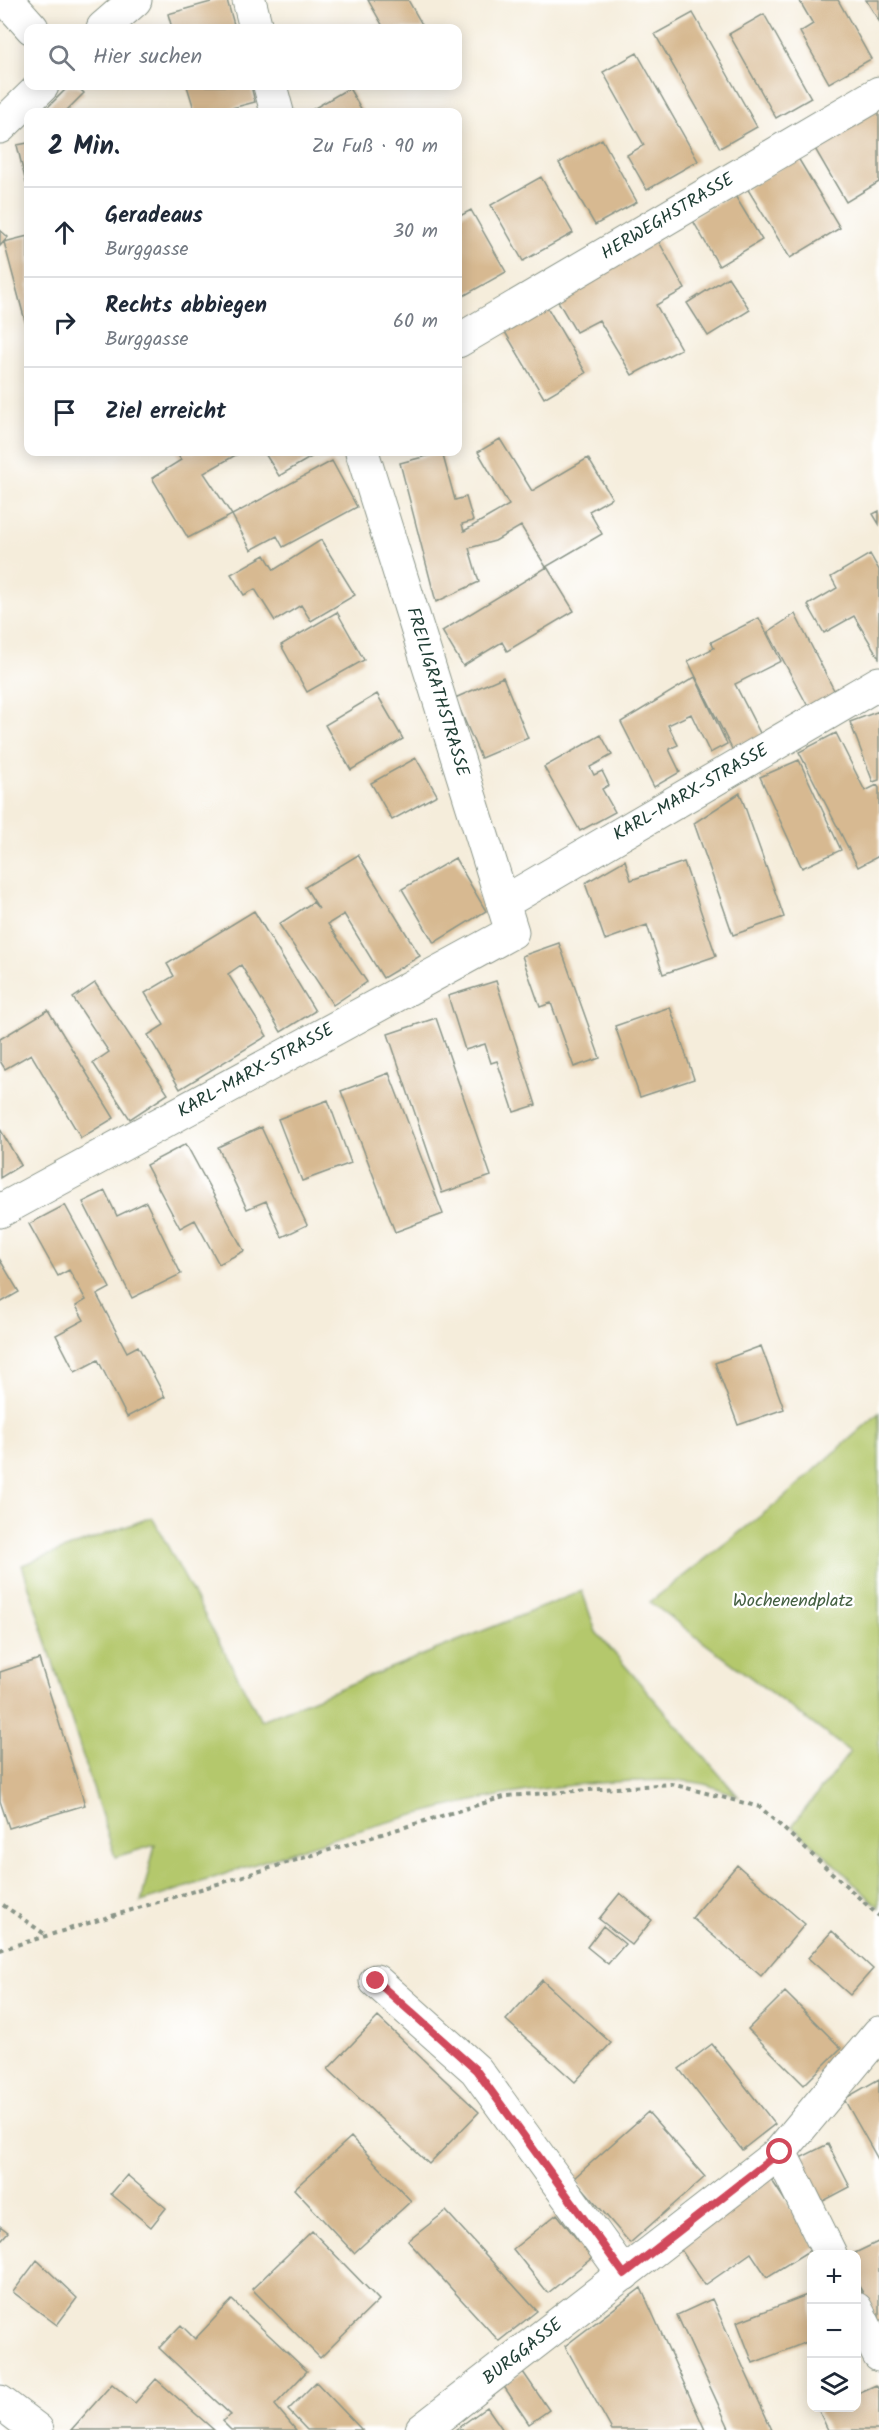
<!DOCTYPE html>
<html lang="de">
<head>
<meta charset="utf-8">
<style>
  :root { --surface:#fff; --page:#f2f2f3; --text:#1f2937; --muted:#747a83; --line:#e0e1e3 }
  body { margin:0; font-family:Kalam,sans-serif; background:var(--page); color:var(--text) }
  .controls { position:absolute; right:18px; bottom:18px; display:grid; overflow:hidden; border-radius:12px; box-shadow:0 3px 15px #0003 }
  .controls button { width:54px; height:54px; display:grid; place-items:center; padding:0; border:0; border-bottom:2px solid var(--line); background:var(--surface); color:var(--text); font:30px sans-serif }
  .stop { position:absolute; width:18px; height:18px; margin:-14px; border:4px solid #d1495b; border-radius:50%; background:#fff }
  .stop.end { background:#d1495b; border-color:#fff; box-shadow:0 2px 6px #0008 }
  .list { margin:0; padding:0; list-style:none }
  h2 { display:flex; justify-content:space-between; align-items:center; height:78px; margin:0; padding:0 24px; font-size:26px }
  h2 small { font-size:20px; font-weight:400; color:var(--muted) }
  .list li { display:grid; grid-template-columns:39px 1fr auto; gap:18px; align-items:center; box-sizing:border-box; height:90px; padding:0 24px; border-top:2px solid var(--line) }
  .list b { display:block; font-size:22px; white-space:nowrap }
  .list p { margin:0; font-size:20px; white-space:nowrap; color:var(--muted) }
  .list em { font-size:20px; font-style:normal; color:var(--muted) }
  .icon { flex:none; width:33px; height:33px; fill:none; stroke:currentColor; stroke-width:2; stroke-linecap:round; stroke-linejoin:round }
  .map { position:relative; flex:none; width:879px; height:2430px; overflow:hidden }
  .search { position:absolute; background:var(--surface); box-shadow:0 3px 15px #0003; left:24px; top:24px; width:438px; height:66px; display:flex; align-items:center; gap:15px; box-sizing:border-box; padding:0 21px; border-radius:12px; color:var(--muted); font-size:22px }
  .panel { position:absolute; background:var(--surface); box-shadow:0 3px 15px #0003; left:24px; top:108px; width:438px; height:348px; border-radius:12px }
  .map>svg:first-child { display:block }
  .green { fill:#b4c86c; stroke:#6a8250; stroke-width:1.5 }
  .building { fill:#d7b991 }
  .lines { fill:none; stroke-linecap:round; stroke-linejoin:round }
  .minor-casing { stroke:#8a9588; stroke-width:35 }
  .path { stroke:#8a9588; stroke-width:4; stroke-dasharray:4.5 4.5; stroke-linecap:butt }
  .minor { stroke:#fff; stroke-width:33 }
  .route { stroke:#d1495b; stroke-width:8 }
  .labels { text-anchor:middle; dominant-baseline:central; stroke-width:4.5; stroke-linejoin:round; paint-order:stroke }
  .street-label { font-size:18px; fill:#1f3d34; stroke:#fff }
  .park-label { font-size:18px; fill:#446042; stroke:#fff }
</style>
</head>
<body>
<div class="map">
<svg width="879" height="2430" viewBox="0 0 879 2430">
  <rect width="100%" height="100%" fill="#fff"/>
  <filter id="ink" filterUnits="userSpaceOnUse"><feTurbulence type="fractalNoise" baseFrequency=".0167" numOctaves="2"/><feDisplacementMap in="SourceGraphic" scale="12" xChannelSelector="R" yChannelSelector="G"/><feConvolveMatrix kernelMatrix="1 2 1 2 8 2 1 2 1" color-interpolation-filters="sRGB"/></filter>
  <filter id="wash" filterUnits="userSpaceOnUse"><feTurbulence type="fractalNoise" baseFrequency=".008" numOctaves="4" result="noise"/><feDisplacementMap in="SourceGraphic" scale="24" xChannelSelector="R" yChannelSelector="G"/><feGaussianBlur stdDeviation="1.35" result="paint"/><feColorMatrix in="noise" values="0 0 0 0 0 0 0 0 0 0 0 0 0 0 0 0 0 1.4 0 .05"/><feComposite in="paint" operator="in"/></filter>
  <g filter="url(#wash)">
    <rect width="100%" height="100%" fill="#f5eddb"/>
    <path class="green" d="M879 1413V1908L833 1862 792 1826 850 1752 650 1602 781 1500Z
      M152 1517 261 1720 582 1591 596 1632 738 1796C726 1792 712 1785 699 1783 673 1778 640 1781 613 1782 450 1790 295 1852 141 1902L155 1845 115 1857 22 1565Z"/>
    <g id="blocks">
      <path class="building" d="M218 0H227L235 28H172L168 14Z
        M368 0H408L424 28H384Z
        M799 0H838L871 59 829 83 800 32 813 24Z
        M866 0H879V21Z
        M693 13 757 127 720 148 655 34Z
        M764 14 811 98 776 118 729 34Z
        M637 53 698 161 647 190 627 155 644 145 603 72Z
        M69 86H77L84 93 65 112H50L46 109Z
        M187 86H251L255 102 217 112H195Z
        M349 88 363 112H308Z
        M879 108V182L846 202 814 147Z
        M602 139 637 202 595 225 559 163Z
        M28 143V183H26L17 145Z
        M798 158 840 228 790 258 747 188Z
        M541 177 573 233 523 261 491 205Z
        M734 194 762 240 719 266 692 219Z
        M471 210 506 272 458 299V217Z
        M0 230 8 237 0 246Z
        M28 236V332L4 242Z
        M658 240 685 289 656 305 681 349 632 375 599 320 576 332 556 298Z
        M728 277 750 310 708 336 687 303Z
        M547 307 586 373 544 398 505 332Z
        M500 439 532 491 588 458 612 498 589 511 602 534 546 567 521 526 495 541 469 548 479 582 436 602 400 463 442 452 455 500 466 497 473 521 462 524 464 531 509 505 478 452Z
        M176 452H241L204 473 232 515 188 538 152 478 181 460Z
        M264 452H320L279 476Z
        M332 461 357 507 283 547 277 536 251 550 232 515Z
        M879 511V524L873 514Z
        M321 540 355 595 311 621 301 605 275 621 255 589 244 595 231 574 265 555 274 570Z
        M870 554 879 570V658L854 616 824 633 808 605 837 588 831 577Z
        M547 567 574 611 507 651 502 642 463 666 442 631Z
        M337 612 364 660 307 692 281 645Z
        M795 614 837 696 811 712 768 632Z
        M759 618 781 661 735 684 764 741 736 757 688 661 714 648 711 642Z
        M503 677 528 738 481 758 455 698Z
        M695 677 727 744 710 753 691 714 668 725 678 745 669 749 680 772 654 787 621 722Z
        M377 694 403 739 351 770 325 725Z
        M879 711V780L873 782 850 722Z
        M836 733 865 791 877 785 879 788V856L858 867 799 752Z
        M601 735 612 755 590 767 594 775 602 771 609 785 602 789 615 812 580 831 544 767Z
        M416 758 437 795 392 820 371 783Z
        M799 760 841 850 802 868 760 777Z
        M740 793 784 917 733 935 694 823Z
        M358 855 420 956 383 978 344 914 328 924 367 982 333 1005 279 924 313 902 319 909 305 887Z
        M455 858 486 911 434 943 402 889Z
        M625 860 631 880 684 862 716 956 663 974 647 925 605 940 585 883Z
        M254 911 315 1011 281 1032 241 965 228 974 267 1036 180 1089 148 1035 164 1025 145 993 174 976 167 964Z
        M559 943 600 1058 574 1067 551 1003 540 1007 522 956Z
        M496 981 536 1105 514 1112 497 1061 491 1063 485 1044 465 1050 448 996Z
        M95 983 168 1094 130 1119 93 1063 109 1052 73 998Z
        M670 1007 694 1079 640 1097 615 1026Z
        M48 1010 114 1118 81 1138 31 1054 5 1069 0 1061V1039Z
        M436 1018 491 1176 442 1193 388 1034Z
        M389 1073 443 1214 395 1232 341 1091Z
        M328 1100 351 1163 302 1181 278 1119Z
        M261 1127 307 1225 282 1237 266 1201 247 1209 218 1147Z
        M0 1129 21 1165 0 1178Z
        M186 1144 244 1251 219 1264 195 1220 180 1228 146 1165Z
        M105 1191 117 1216 146 1202 181 1274 132 1298 83 1202Z
        M65 1205 110 1288 97 1295 127 1352 138 1346 165 1397 127 1417 98 1360 75 1372 56 1335 84 1320 76 1306 86 1300 69 1270 58 1276 29 1224Z
        M0 1260 19 1292 0 1303Z
        M761 1346 784 1409 738 1425 715 1363Z
        M39 1659 85 1805 9 1828 0 1801V1672Z
        M737 1865 805 1924 761 1976 692 1918Z
        M620 1893 652 1920 632 1945 599 1919Z
        M603 1926 625 1944 608 1964 587 1947Z
        M832 1931 873 1969 850 1995 808 1958Z
        M542 1980 611 2043 575 2082 506 2020Z
        M785 1992 841 2048 804 2085 748 2029Z
        M378 2017 479 2112 429 2164 328 2069Z
        M712 2044 775 2124 742 2150 679 2069Z
        M879 2079V2161L844 2099Z
        M648 2112 705 2177 630 2243 574 2178Z
        M351 2137 411 2201 354 2253 294 2189Z
        M828 2144 850 2187 812 2207 790 2163Z
        M127 2175 166 2208 151 2227 111 2194Z
        M771 2179 815 2247 767 2277 751 2253 705 2285 677 2244Z
        M446 2211 537 2311 499 2341 408 2241Z
        M557 2214 592 2258 548 2293 513 2249Z
        M0 2226 8 2232 2 2239 0 2238Z
        M312 2231 379 2300 320 2358 252 2289Z
        M878 2242 879 2243V2343L856 2297 863 2293 856 2281V2254H853Z
        M37 2260 77 2298 57 2325 13 2292Z
        M641 2288 705 2430H612L565 2346Z
        M812 2293V2340L753 2363 737 2322Z
        M712 2299 772 2430H730L677 2315Z
        M232 2300 307 2371 275 2405 296 2430H231L222 2421 231 2415 159 2348 181 2325 195 2339Z
        M523 2372 549 2410 529 2424 503 2385Z
        M156 2379 214 2430H71L112 2384 135 2403Z
        M316 2382 362 2430H307L288 2410Z
        M876 2385 879 2390V2430H828L819 2411 828 2408H856V2394Z
        M487 2407 503 2430H455Z"/>
    </g>
  </g>
  <g filter="url(#ink)">
    <use href="#blocks" fill-opacity="0" stroke="#8a9588" stroke-width="1.5"/>
    <g class="lines">
      <g class="minor-casing">
        <path id="minor" d="M7 0 32 28
          M249 0 256 28
          M103 28 135 0
          M270 86 277 112
          M0 127 42 86
          M458 341 879 93
          M503 903 879 683
          M0 1211 512 932 362 452
          M376 1981 476 2070 624 2274
          M780 2152 830 2254
          M856 2309 879 2355
          M0 2402 37 2430
          M422 2430 780 2152 879 2033"/>
      </g>
      <path class="path" d="M3 1905 46 1935
        M0 1950 507 1796 671 1784 760 1807 879 1916"/>
      <use href="#minor" class="minor"/>
    </g>
  </g>
  <g class="lines" filter="url(#ink)">
    <path class="route" d="M376 1981 476 2070 624 2274 780 2152"/>
  </g>
  <g class="labels">
    <g class="street-label">
      <text transform="translate(668 217) rotate(-31)">HERWEGHSTRASSE</text>
      <text transform="translate(437 692) rotate(73)">FREILIGRATHSTRASSE</text>
      <text transform="translate(691 793) rotate(-30)">KARL-MARX-STRASSE</text>
      <text transform="translate(256 1071) rotate(-29)">KARL-MARX-STRASSE</text>
      <text transform="translate(523 2352) rotate(-38)">BURGGASSE</text>
    </g>
    <g class="park-label">
      <text x="793" y="1601">Wochenendplatz</text>
    </g>
  </g>
</svg>
<div class="controls">
<button>+</button>
<button>−</button>
<button><svg class="icon" aria-label="layers" viewBox="0 0 24 24"><path d="M12 4l9 5-9 5-9-5zM3 14l9 5 9-5"/></svg></button>
</div>
<div class="stop" style="left:780px;top:2152px"></div>
<div class="stop end" style="left:376px;top:1981px"></div>
<div class="search"><svg class="icon" aria-label="search" viewBox="0 0 24 24"><circle cx="10" cy="10" r="6"/><path d="M15 15l6 6"/></svg>Hier suchen</div>
<section class="panel">
<h2>2 Min.<small>Zu Fuß · 90 m</small></h2>
<ul class="list">
<li><svg class="icon" aria-label="ahead" viewBox="0 0 24 24"><path d="M12 20V5M6 11l6-6 6 6"/></svg><div><b>Geradeaus</b><p>Burggasse</p></div><em>30 m</em></li>
<li><svg class="icon" aria-label="right" viewBox="0 0 24 24"><path d="M7 20v-9h11M14 6l5 5-5 5"/></svg><div><b>Rechts abbiegen</b><p>Burggasse</p></div><em>60 m</em></li>
<li><svg class="icon" aria-label="arrive" viewBox="0 0 24 24"><path d="M6 21V4h12l-3 4 3 4H6"/></svg><div><b>Ziel erreicht</b></div></li>
</ul>
</section>
</div>
</body>
</html>
